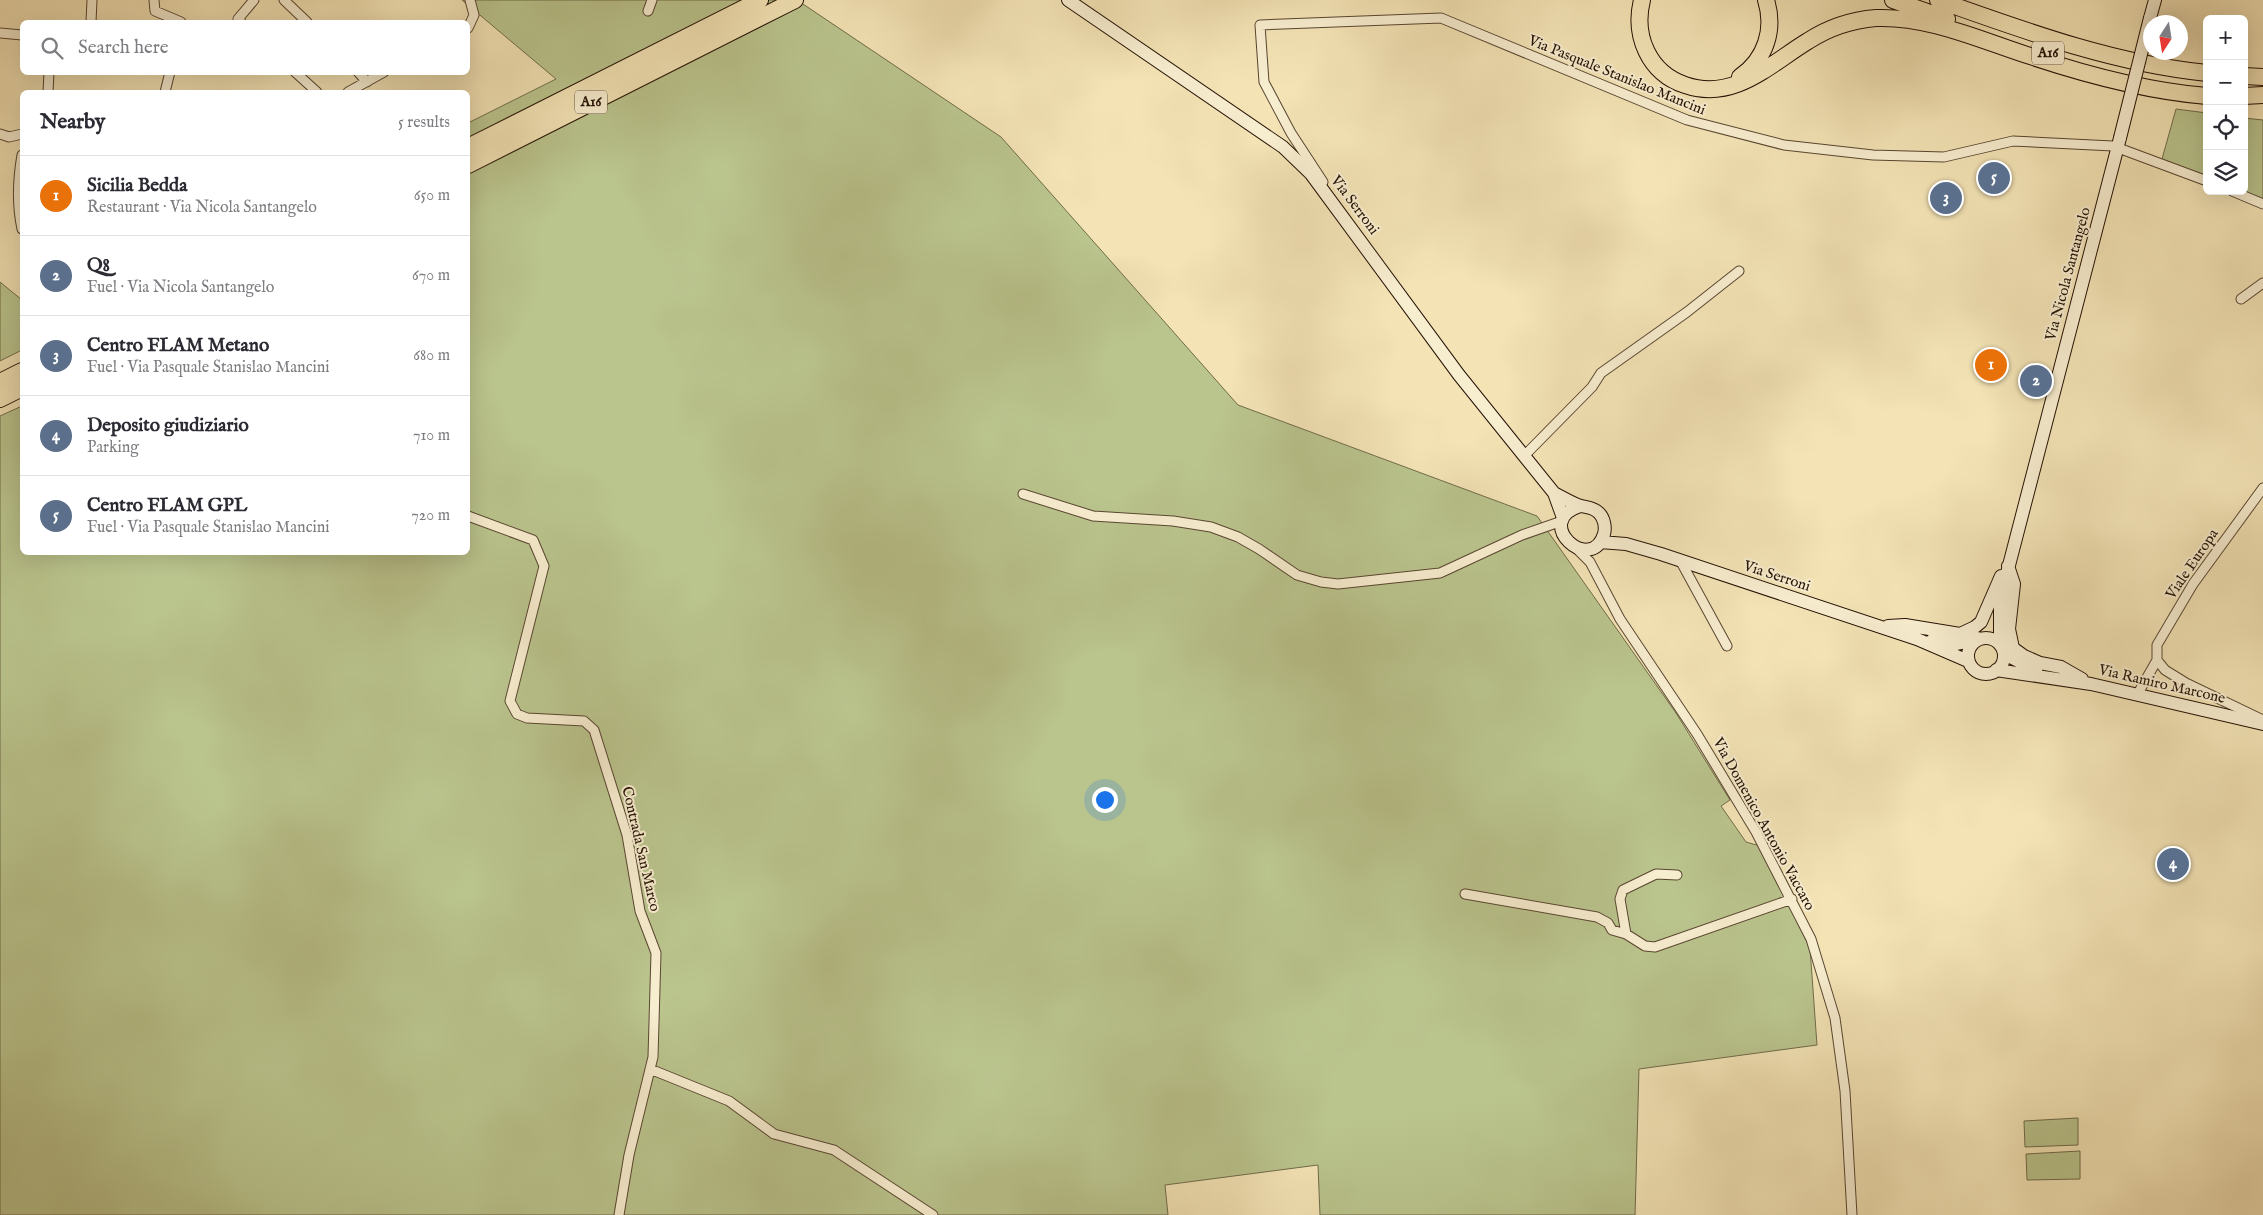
<!DOCTYPE html>
<html lang="en">
<head>
<meta charset="utf-8">
<style>
  :root { --surface:#fff; --page:#f7f7f7; --text:#2b2b33; --muted:#7c7c81; --line:#e1e1e2; --accent:#1a73e8 }
  body { margin:0; font-family:"IM FELL English",serif; background:var(--page); color:var(--text) }
  .controls { position:absolute; right:15px; top:15px; display:grid; overflow:hidden; border-radius:8px; box-shadow:0 5px 20px #0002 }
  .controls button { width:45px; height:45px; display:grid; place-items:center; padding:0; border:0; border-bottom:1px solid var(--line); background:var(--surface); color:var(--text); font:25px sans-serif }
  .compass { position:absolute; left:2143px; top:15px; width:45px; height:45px; border-radius:50%; background:var(--surface); box-shadow:0 5px 20px #0002; rotate:192deg }
  .you { position:absolute; left:1104px; top:799px; width:18px; height:18px; margin:-12px; border:4px solid #fff; border-radius:50%; background:#1a73e8; box-shadow:0 0 0 8px #1a73e833 }
  .badge { display:grid; place-items:center; width:32px; height:32px; border-radius:50%; background:var(--accent); color:#fff; font-size:16px; font-weight:700 }
  .pin { position:absolute; translate:-50% -50%; border:2px solid #fff; box-shadow:0 1px 5px #0006 }
  .list { margin:0; padding:0; list-style:none }
  h2 { display:flex; justify-content:space-between; align-items:center; height:65px; margin:0; padding:0 20px; font-size:21px }
  h2 small { font-size:16px; font-weight:400; color:var(--muted) }
  .list li { display:grid; grid-template-columns:32px 1fr auto; gap:15px; align-items:center; box-sizing:border-box; height:80px; padding:0 20px; border-top:1px solid var(--line) }
  .list b { display:block; font-size:19px; white-space:nowrap }
  .list p { margin:0; font-size:16px; white-space:nowrap; color:var(--muted) }
  .list em { font-size:16px; font-style:normal; color:var(--muted) }
  .icon { flex:none; width:28px; height:28px; fill:none; stroke:currentColor; stroke-width:2; stroke-linecap:round; stroke-linejoin:round }
  .map { position:relative; flex:none; width:2263px; height:1215px; overflow:hidden }
  .search { position:absolute; background:var(--surface); box-shadow:0 5px 20px #0002; left:20px; top:20px; width:450px; height:55px; display:flex; align-items:center; gap:12px; box-sizing:border-box; padding:0 18px; border-radius:8px; color:var(--muted); font-size:19px }
  .panel { position:absolute; background:var(--surface); box-shadow:0 5px 20px #0002; left:20px; top:90px; width:450px; height:465px; border-radius:8px }
  .map>svg:first-child { display:block }
  .green { fill:#bac48d; stroke:#706b49 }
  .lines { fill:none; stroke-linecap:round; stroke-linejoin:round }
  .minor-casing { stroke:#594631; stroke-width:11 }
  .secondary-casing { stroke:#261205; stroke-width:14 }
  .motorway-casing { stroke:#261205; stroke-width:18 }
  .minor { stroke:#f7edcf; stroke-width:9 }
  .secondary { stroke:#f7edcf; stroke-width:12 }
  .motorway { stroke:#f3e3b5; stroke-width:16 }
  .secondary-bridge-casing { stroke:#261205; stroke-width:14; stroke-linecap:butt }
  .secondary-bridge { stroke:#f7edcf; stroke-width:12 }
  .labels { text-anchor:middle; dominant-baseline:central; stroke-width:4; stroke-linejoin:round; paint-order:stroke }
  .shield { fill:#f7edcf; stroke:#655442; stroke-width:1 }
  .shield-label { font-size:14px; font-weight:bold; fill:#261205 }
  .street-label { font-size:15px; fill:#261205; stroke:#f7edcf }
</style>
</head>
<body>
<div class="map">
<svg width="2263" height="1215" viewBox="0 0 2263 1215">
  <rect width="100%" height="100%" fill="#f3e3b5"/>
  <filter id="stains"><feTurbulence type="fractalNoise" baseFrequency=".004" numOctaves="4"/><feColorMatrix values="0 0 0 0 .2 0 0 0 0 .09 0 0 0 0 .02 0 0 0 .5 -.17"/></filter>
  <radialGradient id="worn" r=".72"><stop offset=".6" stop-color="#630" stop-opacity="0"/><stop offset="1" stop-color="#630" stop-opacity=".3"/></radialGradient>
  <path class="green" d="M462 0H797L1001 137 1238 405 1537 516 1676 713 1730 800 1721 806 1746 842 1760 846 1810 948 1817 1045 1639 1069 1635 1215H1320L1318 1165 1165 1185 1168 1215H0V416L22 406V552H468V123L556 79Z
    M2176 109 2207 113V177L2162 159Z
    M2244 118 2263 120V200L2241 191H2244Z
    M0 282 22 300V350L0 361Z
    M2078 1118V1145L2025 1147 2024 1121Z
    M2080 1151V1179L2027 1180 2026 1154Z"/>
  <g class="lines">
    <g class="minor-casing">
      <path id="minor" d="M154 0 155 11 181 22
        M284 0 307 22
        M648 11 652 0
        M91 22 92 0
        M241 22 238 19 254 0
        M468 28 474 15 470 0
        M0 33 22 35
        M295 72 317 92
        M358 72 367 82
        M48 92 49 72
        M165 92 170 72
        M348 92 384 72
        M0 134 9 137 22 134
        M22 155C18 178 17 206 22 229
        M1323 182 1291 133 1264 82 1260 25 1441 18 1687 120 1784 145 1873 155 1944 157 2013 141 2113 146 2207 181
        M2232 191 2263 204
        M2241 299 2263 283
        M1524 456 1592 387 1601 373 1687 312 1739 271
        M2263 488 2193 584 2157 645V660L2165 670 2186 683 2263 720
        M1023 494 1093 516 1173 521 1211 527 1238 537 1259 549 1297 575 1321 582 1338 584 1440 573 1522 535 1562 521
        M468 516 533 540 544 566 510 701 517 714 527 718 584 721 594 730 627 835 640 911 656 953 653 1057 629 1155 619 1215
        M1576 548 1590 562 1620 619 1697 734 1756 832 1811 939 1835 1018 1845 1091 1852 1215
        M1680 560 1727 646
        M2137 695 2157 660
        M1465 894 1597 917 1608 923 1612 930 1626 934 1645 946 1655 947 1792 899
        M1626 934 1620 899 1623 890 1656 874 1677 875
        M650 1069 729 1101 774 1134 834 1150 933 1215"/>
    </g>
    <g class="secondary-casing">
      <path id="secondary" d="M1068 0 1283 147 1311 174 1459 375 1554 493 1563 518
        M2150 18 2155 0
        M1554 493C1562 497 1570 502 1578 505 1585 508 1592 506 1599 513 1604 518 1606 527 1604 534 1591 576 1531 522 1580 506
        M1600 542 1626 544 1661 554 1917 639 1968 661
        M2008 566 2014 584 2009 629 2013 648 2024 656 2040 663 2061 667 2082 679
        M1888 626 1905 625 1960 634 1975 627 1981 622 2001 576
        M1968 656a18 18 0 1 1 36 0a18 18 0 1 1-36 0Z
        M1932 640 1957 644 1976 640 1978 638
        M2000 645V600L2120 138
        M2004 654 2036 670
        M1996 670 2091 684 2263 724"/>
    </g>
    <g class="motorway-casing">
      <path id="motorway" d="M1642 0C1633 36 1649 73 1685 85 1734 102 1770 64 1808 41 1828 28 1852 20 1876 18 1929 16 1980 40 2030 56 2087 75 2146 91 2207 96
        M1893 0 1947 19
        M1938 0C2025 31 2115 64 2207 73
        M2244 76 2263 77
        M1740 77C1766 59 1775 29 1766 0
        M2244 96 2263 95
        M468 147 760 0
        M468 165 795 0
        M0 382 22 371
        M0 399 22 388"/>
    </g>
    <use href="#minor" class="minor"/>
    <use href="#secondary" class="secondary"/>
    <use href="#motorway" class="motorway"/>
    <g class="secondary-bridge-casing">
      <path id="secondary-bridge" d="M2120 138 2150 18"/>
    </g>
    <use href="#secondary-bridge" class="secondary-bridge"/>
  </g>
  <g class="labels">
    <g class="shield">
      <rect x="2032" y="41.5" width="32" height="23" rx="4"/>
      <rect x="575" y="90.5" width="32" height="23" rx="4"/>
    </g>
    <g class="shield-label">
      <text x="2048" y="53">A16</text>
      <text x="591" y="102">A16</text>
    </g>
    <g class="street-label">
      <text transform="translate(1617 75) rotate(22)">Via Pasquale Stanislao Mancini</text>
      <text transform="translate(1355 205) rotate(53)">Via Serroni</text>
      <text transform="translate(2068 274) rotate(-75)">Via Nicola Santangelo</text>
      <text transform="translate(2192 564) rotate(-56)">Viale Europa</text>
      <text transform="translate(1777 576) rotate(18)">Via Serroni</text>
      <text transform="translate(2162 684) rotate(13)">Via Ramiro Marcone</text>
      <text transform="translate(1764 824) rotate(61)">Via Domenico Antonio Vaccaro</text>
      <text transform="translate(641 849) rotate(77)">Contrada San Marco</text>
    </g>
  </g>
  <rect width="100%" height="100%" filter="url(#stains)"/>
  <rect width="100%" height="100%" fill="url(#worn)"/>
</svg>
<div class="controls">
<button>+</button>
<button>−</button>
<button><svg class="icon" aria-label="locate" viewBox="0 0 24 24"><circle cx="12" cy="12" r="6"/><path d="M12 2v4M12 18v4M2 12h4M18 12h4"/></svg></button>
<button><svg class="icon" aria-label="layers" viewBox="0 0 24 24"><path d="M12 4l9 5-9 5-9-5zM3 14l9 5 9-5"/></svg></button>
</div>
<svg class="compass" viewBox="-18 -18 36 36"><path d="M0-13l5 13h-10z" fill="#e53935"/><path d="M0 13l5-13h-10z" fill="#7c7c81"/></svg>
<div class="you"></div>
<div class="pin badge" style="left:1991px;top:365px;background:#e8710a">1</div>
<div class="pin badge" style="left:2036px;top:381px;background:#5c6f8a">2</div>
<div class="pin badge" style="left:1946px;top:198px;background:#5c6f8a">3</div>
<div class="pin badge" style="left:2173px;top:864px;background:#5c6f8a">4</div>
<div class="pin badge" style="left:1994px;top:178px;background:#5c6f8a">5</div>
<div class="search"><svg class="icon" aria-label="search" viewBox="0 0 24 24"><circle cx="10" cy="10" r="6"/><path d="M15 15l6 6"/></svg>Search here</div>
<section class="panel">
<h2>Nearby<small>5 results</small></h2>
<ul class="list">
<li><span class="badge" style="background:#e8710a">1</span><div><b>Sicilia Bedda</b><p>Restaurant · Via Nicola Santangelo</p></div><em>650 m</em></li>
<li><span class="badge" style="background:#5c6f8a">2</span><div><b>Q8</b><p>Fuel · Via Nicola Santangelo</p></div><em>670 m</em></li>
<li><span class="badge" style="background:#5c6f8a">3</span><div><b>Centro FLAM Metano</b><p>Fuel · Via Pasquale Stanislao Mancini</p></div><em>680 m</em></li>
<li><span class="badge" style="background:#5c6f8a">4</span><div><b>Deposito giudiziario</b><p>Parking</p></div><em>710 m</em></li>
<li><span class="badge" style="background:#5c6f8a">5</span><div><b>Centro FLAM GPL</b><p>Fuel · Via Pasquale Stanislao Mancini</p></div><em>720 m</em></li>
</ul>
</section>
</div>
</body>
</html>
